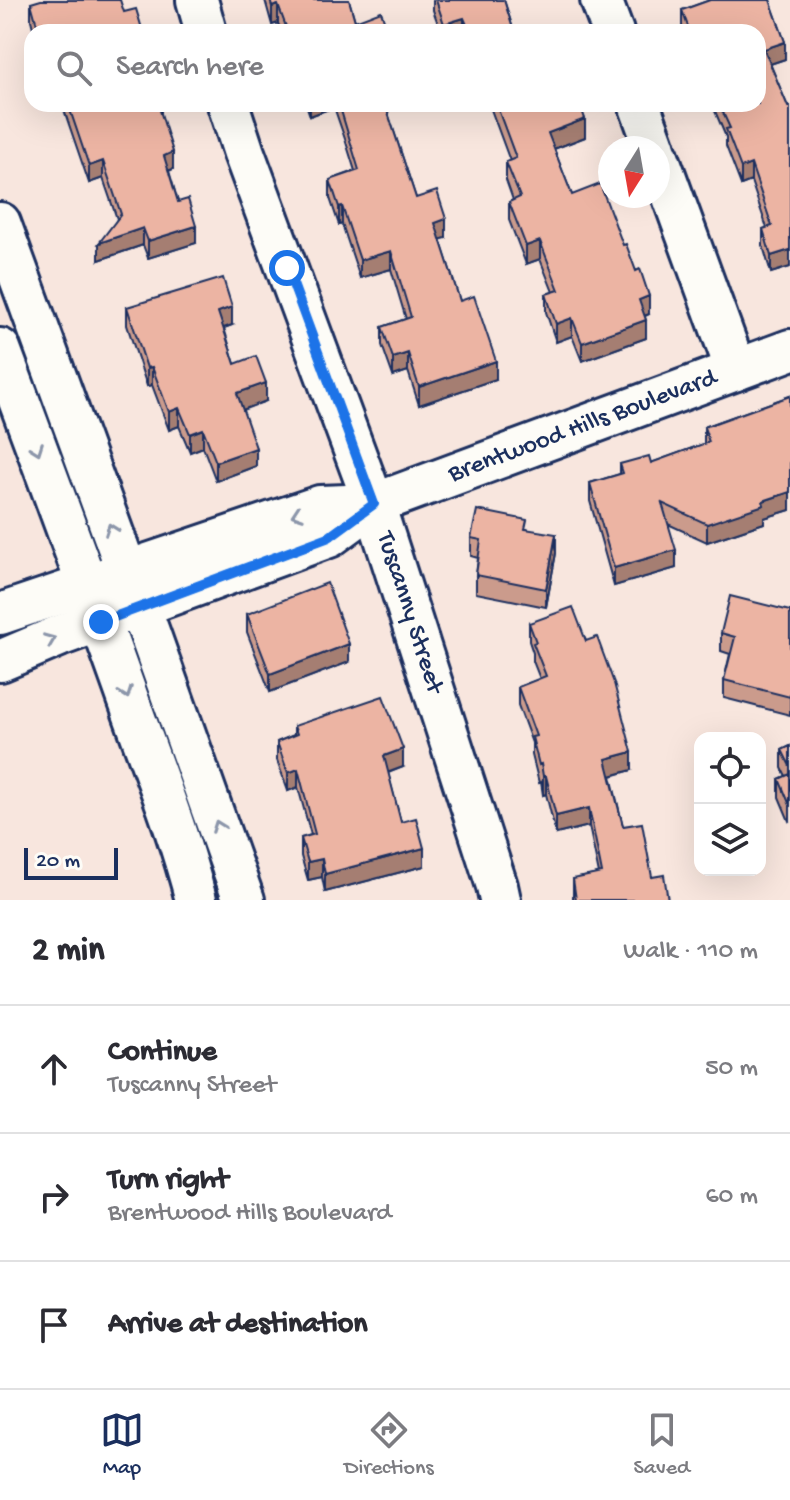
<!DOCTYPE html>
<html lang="en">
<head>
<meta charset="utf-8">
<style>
  :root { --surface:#fff; --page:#f7f7f7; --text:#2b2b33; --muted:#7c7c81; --line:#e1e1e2; --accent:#1b2f5e }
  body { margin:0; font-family:"Gochi Hand",sans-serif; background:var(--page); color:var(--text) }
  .controls { position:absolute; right:24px; bottom:24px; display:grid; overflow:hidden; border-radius:16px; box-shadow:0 8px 32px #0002 }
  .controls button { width:72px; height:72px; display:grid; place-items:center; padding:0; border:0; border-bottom:2px solid var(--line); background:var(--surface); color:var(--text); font:40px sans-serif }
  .compass { position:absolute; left:598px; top:136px; width:72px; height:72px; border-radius:50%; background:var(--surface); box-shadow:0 8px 32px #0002; rotate:191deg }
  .scale { position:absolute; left:24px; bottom:20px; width:94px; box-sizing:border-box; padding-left:8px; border:4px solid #1b2f5e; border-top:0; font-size:22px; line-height:28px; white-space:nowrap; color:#1b2f5e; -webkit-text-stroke:6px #fdfcf7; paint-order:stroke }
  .stop { position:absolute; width:24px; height:24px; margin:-18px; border:6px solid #1a73e8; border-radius:50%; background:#fff }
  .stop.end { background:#1a73e8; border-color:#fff; box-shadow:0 2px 8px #0008 }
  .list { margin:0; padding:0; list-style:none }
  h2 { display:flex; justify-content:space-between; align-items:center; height:104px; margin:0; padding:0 32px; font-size:34px }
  h2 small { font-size:26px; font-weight:400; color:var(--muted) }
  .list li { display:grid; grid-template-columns:52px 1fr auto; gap:24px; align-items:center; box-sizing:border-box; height:128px; padding:0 32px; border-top:2px solid var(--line) }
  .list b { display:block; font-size:30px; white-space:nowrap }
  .list p { margin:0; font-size:26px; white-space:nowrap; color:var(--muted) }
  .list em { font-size:26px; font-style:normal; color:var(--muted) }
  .icon { flex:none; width:44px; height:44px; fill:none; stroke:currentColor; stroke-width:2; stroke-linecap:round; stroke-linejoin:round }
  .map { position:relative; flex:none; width:790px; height:900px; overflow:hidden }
  .search { position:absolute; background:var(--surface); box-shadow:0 8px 32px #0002; left:24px; right:24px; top:24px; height:88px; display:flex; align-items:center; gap:20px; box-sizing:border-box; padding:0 28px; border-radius:24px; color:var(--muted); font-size:30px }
  .sheet { height:488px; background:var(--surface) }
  nav { display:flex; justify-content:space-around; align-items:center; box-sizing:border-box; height:112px; border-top:2px solid var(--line); background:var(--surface); font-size:22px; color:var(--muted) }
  nav a { display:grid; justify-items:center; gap:4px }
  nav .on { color:var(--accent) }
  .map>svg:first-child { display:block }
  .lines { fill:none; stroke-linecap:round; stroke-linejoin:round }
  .minor-casing { stroke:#1b2f5e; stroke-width:46 }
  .minor { stroke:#fdfcf7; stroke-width:40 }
  .wall { fill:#cb9b8c; stroke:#1b2f5e; stroke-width:2 }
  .shaded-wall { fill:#a57e72; stroke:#1b2f5e; stroke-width:2 }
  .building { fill:#ecb4a3; stroke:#1b2f5e; stroke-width:2 }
  .oneway { stroke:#8c96aa }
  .route { stroke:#1a73e8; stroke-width:10 }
  .labels { text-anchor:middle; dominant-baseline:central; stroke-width:8; stroke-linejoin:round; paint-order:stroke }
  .street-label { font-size:26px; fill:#1b2f5e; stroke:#fdfcf7 }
</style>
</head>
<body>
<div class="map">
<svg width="790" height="900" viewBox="0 0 790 900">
  <rect width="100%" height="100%" fill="#f8e6de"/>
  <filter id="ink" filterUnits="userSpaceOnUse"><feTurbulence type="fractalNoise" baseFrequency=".0125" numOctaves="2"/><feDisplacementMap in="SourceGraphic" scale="16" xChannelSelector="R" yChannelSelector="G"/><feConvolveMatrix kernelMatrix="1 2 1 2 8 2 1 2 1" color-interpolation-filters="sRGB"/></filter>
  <g filter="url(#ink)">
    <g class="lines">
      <g class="minor-casing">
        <g id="minor">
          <path d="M197 0 206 32"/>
          <path d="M601 0 613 32"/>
          <path id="s1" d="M228 104 244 153 374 504 497 886 500 900"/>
          <path d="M639 104 655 148"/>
          <path d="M658 156 736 370"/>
          <path d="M0 223 149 632 244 900"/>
          <path d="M0 349C44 467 88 585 130 704 153 769 179 833 196 900"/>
          <path d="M0 614 320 506 374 504"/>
          <path id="s2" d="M0 661 59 636 329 537 374 504 790 350"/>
        </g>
      </g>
      <use href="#minor" class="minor"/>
    </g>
    <path class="wall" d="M265 0H349L355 21 388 32H281L278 23 272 25Z
      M433 0H504L514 32H441L433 10Z
      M710 0H770L785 42V59L770 64 788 107 790 106V267L771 273 763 246V229L767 228 751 181 741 185 726 146V137L712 104H758V32H684L682 26V10Z
      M31 3 124 12 143 32H34L31 20Z
      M62 104H161V115L173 169 169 171 178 202 196 243 148 258 143 245 99 260 117 219 103 178 89 183Z
      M306 104H385L416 198 446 238 440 239 460 301 496 379 419 405 408 371 393 376 382 345V327L406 319 391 269 360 278 342 224 339 225 330 198V180L355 171 345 139 334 107 310 116Z
      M489 104H580L585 137 554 149 572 195 649 314 645 316 646 338 582 361 572 336 556 342 546 312V294L553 292 540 259 526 264 509 220V202L513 200 506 180V162L510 161Z
      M127 307 232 325 224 328 235 364 266 401 242 409 256 466 216 481 203 447 190 452 179 426 169 430 152 385 147 386 127 325Z
      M790 396V510L764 518V523L707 542 668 524 676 568 614 586 590 501V483L620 474V464L651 463 704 444V427Z
      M527 529 556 553 546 607 476 593V575L478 558 471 556V538Z
      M790 611V715L724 698V680L730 654 721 651V633Z
      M247 614 349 662 270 692 247 632Z
      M529 623 632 770 611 776 623 826 652 877 668 900H573V879L599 874 589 826 556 834 546 794 543 795 541 782 539 783 532 755V743L518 705V687L540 679 533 661V653L529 641Z
      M294 726 403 767 388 773 401 822 424 866 325 892 322 877 308 880 301 856V838L311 835 298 787 288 791 277 760V742L294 735Z
      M790 746V820L789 821 779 797V779L786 776 782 768V750Z"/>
    <path class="shaded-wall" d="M278 5V23L272 25V7Z
      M464 18V32H444V24Z
      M785 42V59L764 66V49Z
      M310 104H334V107L310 116Z
      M585 119V137L548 151V133Z
      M173 152V169L164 172V156Z
      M103 161V178L89 183V166Z
      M751 164V181L741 185V168Z
      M342 206V224L339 225V207Z
      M446 219V238L435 241V223Z
      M196 226V243L148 258V241Z
      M143 228V245L99 260V243Z
      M540 241V259L526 264V246Z
      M790 250V267L771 273V256Z
      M391 251V269L360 278V260Z
      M649 296V314L639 318V300Z
      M232 307V325L218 330V312Z
      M572 318V336L556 342V324Z
      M646 320V338L582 361V343Z
      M408 353V371L393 376V358Z
      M496 361V379L419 405V387Z
      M152 367V385L147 386V368Z
      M266 383V401L237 412V393Z
      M179 408V426L169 430V412Z
      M203 429V447L190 452V434Z
      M256 448V466L216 481V462Z
      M790 492V510L764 518V523L707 542V524L763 501Z
      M556 534V553L546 607V589Z
      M676 550V568L614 586V568Z
      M349 644V662L270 692V674Z
      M403 749V767L384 774V756Z
      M632 752V770L606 777V759Z
      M298 769V787L288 791V773Z
      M543 776H546V794L543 795Z
      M589 808V826L556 834V816Z
      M424 848V866L325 892V874Z
      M322 859V877L308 880V862Z"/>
    <path class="building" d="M41 0H120L124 12 136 9 143 32H39L31 3Z
      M270 0H349L355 21 381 11 388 32H288L278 5 272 7Z
      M436 0H504L514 32H470L464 18 444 24Z
      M710 0H770L785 42 764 49 788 107 790 106V250L771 256 763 229 772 226 751 164 741 168 726 129 730 128 719 104H758V32H690L682 10Z
      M68 104H158L173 152 164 156 178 202 188 199 196 226 148 241 143 228 99 243 121 214 103 161 89 166Z
      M339 104H385L416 198 437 191 446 219 435 223 460 301 474 296 496 361 419 387 408 353 393 358 382 327 411 317 391 251 360 260 342 206 339 207 330 180 359 170Z
      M496 104H580L585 119 548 133 572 195 600 184 623 245 626 244 636 271 640 269 649 296 639 300 646 320 582 343 572 318 556 324 546 294 559 290 540 241 526 246 509 202 520 197 506 162 516 158Z
      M223 278 232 307 218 312 235 364 256 356 266 383 237 393 256 448 216 462 203 429 190 434 179 408 169 412 152 367 147 368 127 307Z
      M790 396V492L763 501 764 505 707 524 662 503 676 550 614 568 590 483 623 473 620 464 649 456 651 463 709 442 704 427Z
      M477 510 527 520 525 529 556 534 546 589 476 575 481 540 471 538Z
      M327 583 349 644 270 674 247 614Z
      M730 596 790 611V697L724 680 735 637 721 633Z
      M573 607 586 641 597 637 614 683 632 752 606 759 623 826 642 823 652 877 664 875 668 900H576L573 879 602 873 589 808 556 816 546 776H543L541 764 539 765 532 737 536 736 518 687 546 676 533 643 536 642 529 623Z
      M383 696 403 749 384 756 401 822 416 818 424 848 325 874 322 859 308 862 301 838 315 834 298 769 288 773 277 742 297 734 294 726Z
      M790 746V766L782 750Z
      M790 774V802L789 803 779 779Z"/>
    <defs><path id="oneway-chevron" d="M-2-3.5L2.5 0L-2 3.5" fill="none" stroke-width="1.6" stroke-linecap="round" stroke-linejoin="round" transform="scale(2)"/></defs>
    <g class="oneway">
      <use href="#oneway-chevron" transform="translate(37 449) rotate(70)"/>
      <use href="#oneway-chevron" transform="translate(297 514) rotate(161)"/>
      <use href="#oneway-chevron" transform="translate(111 529) rotate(-110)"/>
      <use href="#oneway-chevron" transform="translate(50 640) rotate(-22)"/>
      <use href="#oneway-chevron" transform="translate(126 693) rotate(70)"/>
      <use href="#oneway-chevron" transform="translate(218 826) rotate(-110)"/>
    </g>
  </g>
  <g class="lines" filter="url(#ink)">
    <path class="route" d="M101 622 329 537 374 504 287 268"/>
  </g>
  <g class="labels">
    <g class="street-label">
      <text stroke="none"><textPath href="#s2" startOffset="630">Brentwood Hills Boulevard</textPath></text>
      <text stroke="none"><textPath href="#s1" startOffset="540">Tuscanny Street</textPath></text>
    </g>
  </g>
</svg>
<div class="controls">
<button><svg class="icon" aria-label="locate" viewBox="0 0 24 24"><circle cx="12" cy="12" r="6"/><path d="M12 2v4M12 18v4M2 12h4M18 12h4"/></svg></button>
<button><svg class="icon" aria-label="layers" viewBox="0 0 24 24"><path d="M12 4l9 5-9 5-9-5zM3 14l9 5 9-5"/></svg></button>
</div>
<svg class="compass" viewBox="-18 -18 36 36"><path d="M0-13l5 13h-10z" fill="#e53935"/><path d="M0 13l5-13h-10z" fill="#7c7c81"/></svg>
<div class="scale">20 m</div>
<div class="stop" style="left:287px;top:268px"></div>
<div class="stop end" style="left:101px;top:622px"></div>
<div class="search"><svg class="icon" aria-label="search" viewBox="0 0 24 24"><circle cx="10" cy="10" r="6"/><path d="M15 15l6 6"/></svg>Search here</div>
</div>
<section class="sheet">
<h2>2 min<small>Walk · 110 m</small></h2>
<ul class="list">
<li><svg class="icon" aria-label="ahead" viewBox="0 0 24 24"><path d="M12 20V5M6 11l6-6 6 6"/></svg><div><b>Continue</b><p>Tuscanny Street</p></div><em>50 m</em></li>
<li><svg class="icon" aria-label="right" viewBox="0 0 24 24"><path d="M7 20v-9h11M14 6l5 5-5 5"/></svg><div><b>Turn right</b><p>Brentwood Hills Boulevard</p></div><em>60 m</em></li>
<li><svg class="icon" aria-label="arrive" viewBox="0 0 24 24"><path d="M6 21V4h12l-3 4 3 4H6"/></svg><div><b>Arrive at destination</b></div></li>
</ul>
</section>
<nav>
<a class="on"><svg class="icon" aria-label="map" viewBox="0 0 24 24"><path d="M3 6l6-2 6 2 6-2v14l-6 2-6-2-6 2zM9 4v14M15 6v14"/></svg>Map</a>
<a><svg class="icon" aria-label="directions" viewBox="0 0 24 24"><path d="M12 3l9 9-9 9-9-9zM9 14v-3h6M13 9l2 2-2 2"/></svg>Directions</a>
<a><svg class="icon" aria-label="saved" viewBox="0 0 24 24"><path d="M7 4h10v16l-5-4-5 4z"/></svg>Saved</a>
</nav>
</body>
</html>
